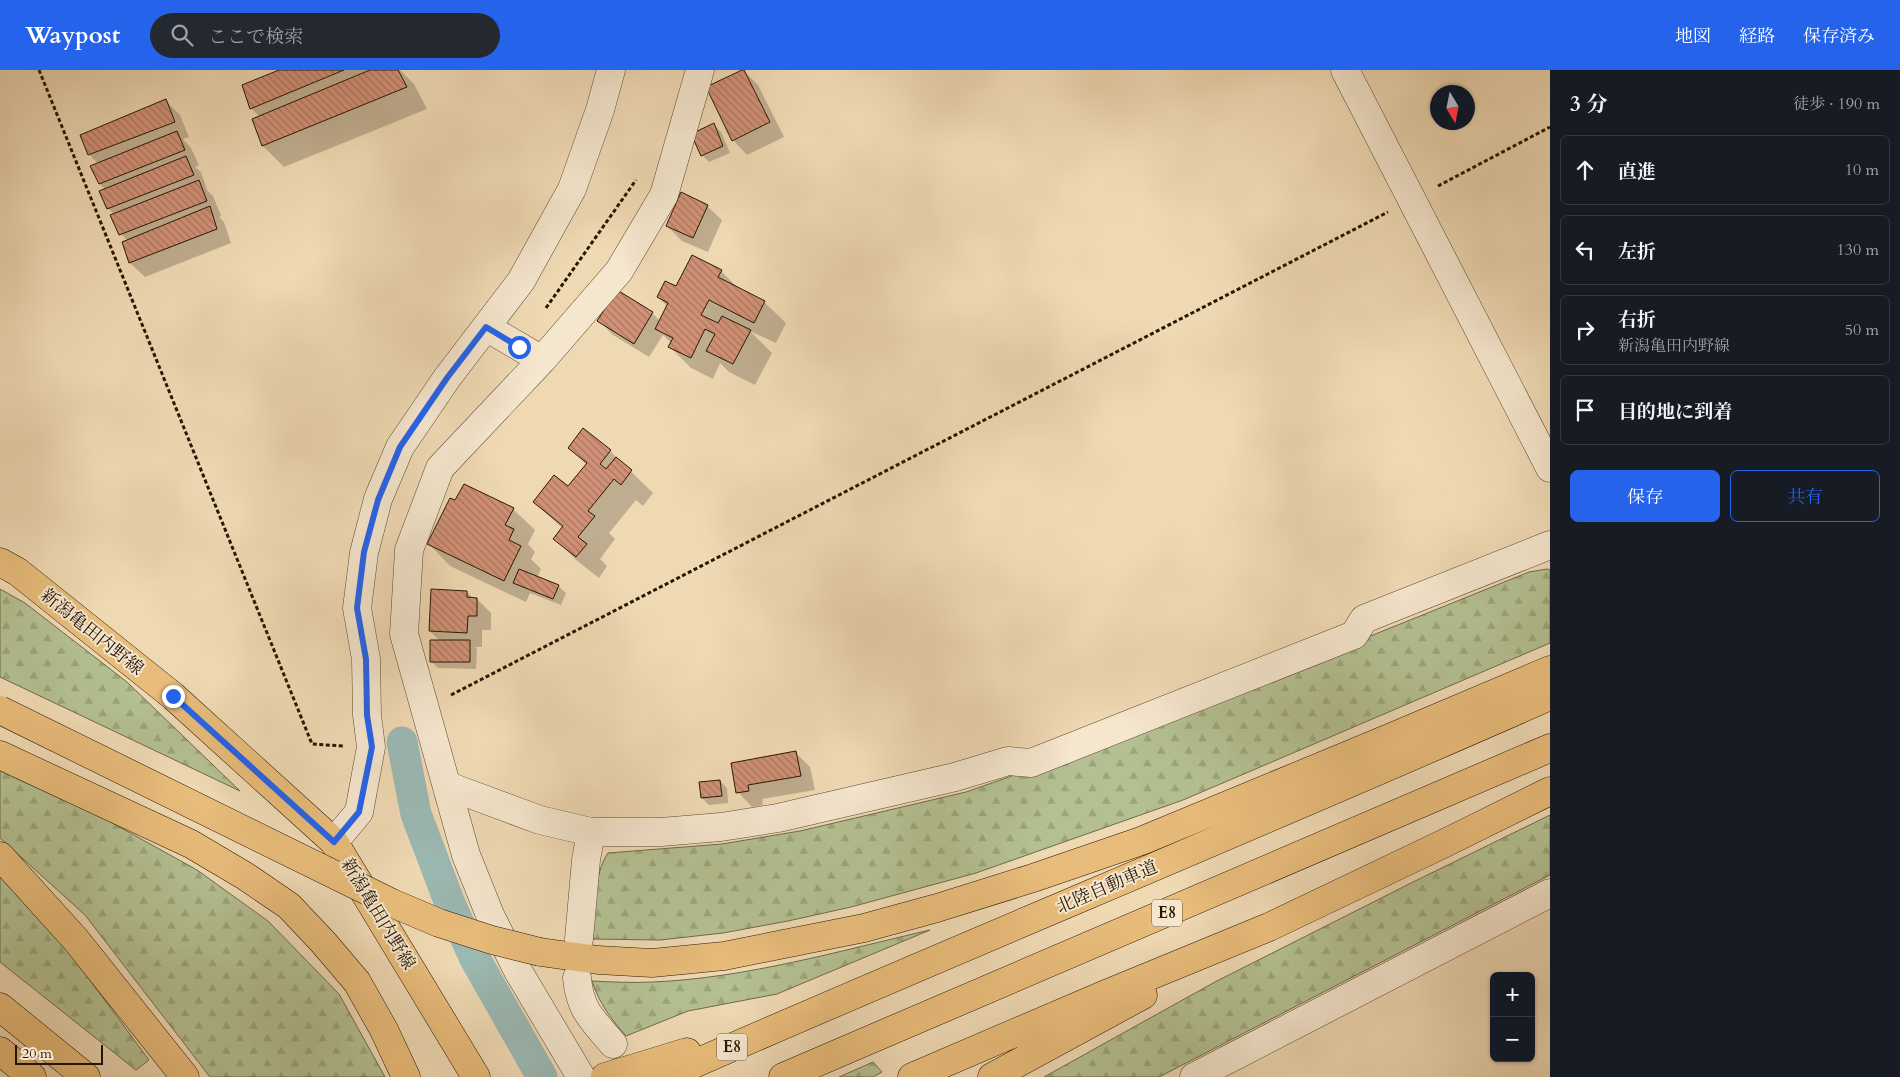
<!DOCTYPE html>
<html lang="ja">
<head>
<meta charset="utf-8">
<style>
  :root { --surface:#171b24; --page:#242831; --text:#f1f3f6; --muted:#9ea1a6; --line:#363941; --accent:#2563eb }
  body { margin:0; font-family:Cardo,"Noto Serif JP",serif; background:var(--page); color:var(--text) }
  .controls { position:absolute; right:15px; bottom:15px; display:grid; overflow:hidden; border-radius:8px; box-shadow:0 1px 4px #0004 }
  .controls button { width:45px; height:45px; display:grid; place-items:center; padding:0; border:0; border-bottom:1px solid var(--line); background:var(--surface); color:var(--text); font:25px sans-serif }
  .compass { position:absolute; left:1430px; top:15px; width:45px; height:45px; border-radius:50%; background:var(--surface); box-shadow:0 1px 4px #0004; rotate:170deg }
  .scale { position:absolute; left:15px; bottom:12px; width:88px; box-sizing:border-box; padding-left:5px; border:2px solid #281604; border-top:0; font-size:14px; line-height:18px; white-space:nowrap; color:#281604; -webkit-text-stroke:4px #f5e6ce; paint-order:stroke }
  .stop { position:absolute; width:15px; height:15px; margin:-11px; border:4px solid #2563eb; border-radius:50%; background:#fff }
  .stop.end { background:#2563eb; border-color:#fff; box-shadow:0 1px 5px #0008 }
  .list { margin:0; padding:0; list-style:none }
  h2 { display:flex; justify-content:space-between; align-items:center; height:65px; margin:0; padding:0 20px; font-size:21px }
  h2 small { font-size:16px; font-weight:400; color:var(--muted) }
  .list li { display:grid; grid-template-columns:32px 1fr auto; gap:15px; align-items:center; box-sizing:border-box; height:70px; margin:0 10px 10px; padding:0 10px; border:1px solid var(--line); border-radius:8px }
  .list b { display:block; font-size:19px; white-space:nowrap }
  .list p { margin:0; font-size:16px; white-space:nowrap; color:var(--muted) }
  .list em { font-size:16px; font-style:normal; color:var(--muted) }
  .actions { display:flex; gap:10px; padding:15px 20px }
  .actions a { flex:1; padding:11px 0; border:1px solid var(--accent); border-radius:8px; text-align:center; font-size:18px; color:var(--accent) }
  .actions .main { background:var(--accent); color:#fff }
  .icon { flex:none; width:28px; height:28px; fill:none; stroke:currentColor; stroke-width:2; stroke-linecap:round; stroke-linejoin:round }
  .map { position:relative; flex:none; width:1550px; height:1007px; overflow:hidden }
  header { display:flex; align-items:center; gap:30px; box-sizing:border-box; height:70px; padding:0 25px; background:var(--accent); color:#fff }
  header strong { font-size:24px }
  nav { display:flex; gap:28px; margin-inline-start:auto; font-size:18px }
  .search { width:350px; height:45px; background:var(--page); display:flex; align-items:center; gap:12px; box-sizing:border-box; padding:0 18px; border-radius:28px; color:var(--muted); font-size:19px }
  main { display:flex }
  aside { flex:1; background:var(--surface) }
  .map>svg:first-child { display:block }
  .forest { fill:url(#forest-firs); stroke:#6e6b4a }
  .shadow { fill:#0003 }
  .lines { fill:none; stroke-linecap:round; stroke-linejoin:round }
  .canal { stroke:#9bb9b3; stroke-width:31 }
  .building { fill:url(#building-back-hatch); stroke:#281604 }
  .minor-casing { stroke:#5a4730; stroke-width:29 }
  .major-casing { stroke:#281604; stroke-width:29 }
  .highway-casing { stroke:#281604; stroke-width:29 }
  .path { stroke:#281604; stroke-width:3; stroke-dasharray:4 2.5; stroke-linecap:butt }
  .minor { stroke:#f5e6ce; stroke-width:28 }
  .major { stroke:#e8bc7a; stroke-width:28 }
  .highway { stroke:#e8bc7a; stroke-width:28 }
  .highway-bridge-casing { stroke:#281604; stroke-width:29; stroke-linecap:butt }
  .highway-bridge { stroke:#e8bc7a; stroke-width:28 }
  .route { stroke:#2563eb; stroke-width:6 }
  .labels { text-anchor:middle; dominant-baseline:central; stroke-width:4; stroke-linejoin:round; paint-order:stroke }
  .shield { fill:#f5e6ce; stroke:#665441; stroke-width:1 }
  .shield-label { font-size:16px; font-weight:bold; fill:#281604 }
  .street-label { font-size:18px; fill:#281604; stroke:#f5e6ce }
</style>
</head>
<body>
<header>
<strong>Waypost</strong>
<div class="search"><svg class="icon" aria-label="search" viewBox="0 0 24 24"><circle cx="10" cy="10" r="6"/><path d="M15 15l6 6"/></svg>ここで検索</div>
<nav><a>地図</a><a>経路</a><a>保存済み</a></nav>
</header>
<main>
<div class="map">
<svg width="1550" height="1007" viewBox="0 0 1550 1007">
  <defs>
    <pattern id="forest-firs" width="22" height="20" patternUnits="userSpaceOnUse" patternTransform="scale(1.25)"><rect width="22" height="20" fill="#b4c091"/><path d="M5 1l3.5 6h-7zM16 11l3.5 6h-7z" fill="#9ba47b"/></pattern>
    <pattern id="building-back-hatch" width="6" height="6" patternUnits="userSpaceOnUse" patternTransform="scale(1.25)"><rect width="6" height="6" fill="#d19176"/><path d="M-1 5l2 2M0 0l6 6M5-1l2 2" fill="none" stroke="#aa755f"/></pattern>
  </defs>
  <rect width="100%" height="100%" fill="#efd9b3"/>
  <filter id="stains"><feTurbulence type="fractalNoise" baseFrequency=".004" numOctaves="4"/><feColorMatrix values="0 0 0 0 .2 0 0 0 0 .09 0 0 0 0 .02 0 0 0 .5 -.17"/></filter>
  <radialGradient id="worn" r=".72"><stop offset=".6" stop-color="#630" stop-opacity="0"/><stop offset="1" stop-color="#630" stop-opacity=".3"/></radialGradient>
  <path class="forest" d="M1547 499 1550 500V573L1183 730 976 803 851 837 788 851 723 863 660 870 593 869C595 844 593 804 608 783L722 774 800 761 966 722 1103 674 1529 502Z
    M0 519 25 533 127 612 240 721 0 607Z
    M0 701 107 750 197 800 268 851 339 924 385 1007H210L85 845 0 768Z
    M1550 745V805L1159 1007H1044L1215 912 1411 813Z
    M0 803 67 879 149 990 136 1000 0 892Z
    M930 860 777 924 688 941 626 966C611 949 599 933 592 911 612 912 633 913 653 912 746 908 839 881 930 860Z
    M873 992 882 1002 873 1007H839Z"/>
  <path class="shadow" d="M282 0H400L414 14 427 39 284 97 263 76 260 47 251 38Z
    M744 1 758 15 784 67 747 85 733 70Z
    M166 31 180 45 189 67 183 69 191 78 199 95 195 97 201 102 207 120 213 126 221 146 219 147 224 152 231 173 145 207 130 193 124 173 128 171 121 164 114 144 108 138 106 120 100 114 92 96 98 94 89 84Z
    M714 55 721 62 730 83 709 92 702 85Z
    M707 136 722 150 708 182 682 171 667 156Z
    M721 201 740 220 764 232 786 253 776 273 750 261 772 283 755 315 729 302 720 293 713 309 691 298 669 276 671 273 663 265 649 287 613 265 599 251 617 221 652 243 660 251 668 237 658 227 677 218Z
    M569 378 610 381 653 423 643 436 636 430 609 463 615 469 600 489 607 496 599 508 576 490 555 468 563 459 534 432 568 418 587 395Z
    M456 432 513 439 535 460 528 474 535 482 531 489 541 499 537 508 558 516 566 523 561 535 530 523 526 532 450 496 429 474Z
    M467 522 474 529H477L491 543V560H482V577H475L477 579 476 599 438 598 431 591 440 571 430 561Z
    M796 683 810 697 815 720 762 729 763 735 752 737 738 722 732 694Z
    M720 711 727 718 728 733 709 735 702 728Z"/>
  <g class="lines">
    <path class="canal" d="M402 672 416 744 449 831 474 887 542 1007"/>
  </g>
  <path class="building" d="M279 0H344L250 39 242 15Z
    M370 0H398L407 17 262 76 252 49Z
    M742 0H744L770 52 732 71 706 17Z
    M166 29 175 52 88 85 80 65Z
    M714 53 723 76 701 86 691 64Z
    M177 61 185 80 99 114 90 96Z
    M186 86 194 105 107 139 99 121Z
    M199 110 207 131 119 165 110 145Z
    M681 122 708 135 693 168 666 156Z
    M210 136 217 159 129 193 122 172Z
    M692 185 722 200 718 207 765 231 754 253 709 230 701 245 718 253 722 246 751 260 733 294 706 281 715 264 705 259 691 288 668 277 673 268 655 259 668 233 657 227 665 211 676 216Z
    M617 220 653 242 634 274 597 251Z
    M583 358 611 380 600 394 606 399 616 387 632 400 621 415 614 409 588 441 595 446 578 467 587 474 576 487 553 469 563 456 533 432 554 405 568 416 587 393 568 378Z
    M464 414 514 438 505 455 514 459 509 470 521 476 504 511 427 474 450 428 455 430Z
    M519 499 559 515 553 529 513 513Z
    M431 519 467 521V527L477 528V546H468L467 563 429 561Z
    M430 570H470V592H430Z
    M796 681 801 706 748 715 749 721 736 723 731 693Z
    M720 710 722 726 701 728 699 712Z"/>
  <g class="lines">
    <g class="minor-casing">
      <path id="minor" d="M1345 0 1550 398
        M486 257 542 290
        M448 716 540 750 591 762H661L721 757 778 748 955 707 1008 691 1031 693 1354 565 1364 549 1550 475
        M334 772 359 742 371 677 367 645 366 589 357 538 364 483 378 429 400 377 447 308 521 211 572 119 600 40 611 0
        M579 869 586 790 591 762
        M577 908C580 941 593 950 613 974
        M581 1007 518 901 490 845 466 785 404 564 409 480 440 398 542 290 619 201 664 125 700 0
        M1194 1007 1550 823"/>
    </g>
    <g class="major-casing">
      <path id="major" d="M0 492 18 502 173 626 334 772 476 1007"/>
    </g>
    <g class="highway-casing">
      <path id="highway" d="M0 685 191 774 245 806 289 836 323 872 357 912 384 960 406 1007
        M0 786 76 870 185 1007
        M540 882 598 890 652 893 724 886 864 858 937 838 1033 808 1141 771 1392 667 1550 600
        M0 937 86 1007
        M0 981 32 1007
        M605 1007 687 982
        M664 1007C958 878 1256 756 1550 626
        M783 1007 1550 678
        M912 1007 1101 926 1269 857 1443 774 1550 721
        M992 1007 1143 925"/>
    </g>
    <path class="path" d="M39 0 312 674 343 676
      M1438 116 1550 57
      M546 238 636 110
      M451 625 1388 142"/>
    <use href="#minor" class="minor"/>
    <use href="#major" class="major"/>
    <use href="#highway" class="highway"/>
    <g class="highway-bridge-casing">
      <path id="highway-bridge" d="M0 640 392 833 439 853 492 870 540 882"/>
    </g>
    <use href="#highway-bridge" class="highway-bridge"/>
  </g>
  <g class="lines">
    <path class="route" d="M173 626 334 772 359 742 372 677 367 645 366 589 357 538 364 482 378 430 400 377 447 308 486 257 519 277"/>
  </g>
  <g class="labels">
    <g class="shield">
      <rect x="1152" y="829.5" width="30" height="27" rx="4"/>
      <rect x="717" y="963.5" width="30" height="27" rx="4"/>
    </g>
    <g class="shield-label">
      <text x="1167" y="843">E8</text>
      <text x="732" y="977">E8</text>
    </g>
    <g class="street-label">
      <text transform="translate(92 562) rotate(39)">新潟亀田内野線</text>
      <text transform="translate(1107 817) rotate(-23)">北陸自動車道</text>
      <text transform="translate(378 844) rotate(59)">新潟亀田内野線</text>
    </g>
  </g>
  <rect width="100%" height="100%" filter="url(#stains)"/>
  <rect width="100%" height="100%" fill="url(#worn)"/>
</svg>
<div class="controls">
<button>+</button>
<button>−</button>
</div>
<svg class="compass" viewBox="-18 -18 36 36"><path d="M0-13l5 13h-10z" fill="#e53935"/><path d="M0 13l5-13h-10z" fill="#9ea1a6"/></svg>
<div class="scale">20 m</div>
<div class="stop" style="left:519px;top:277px"></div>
<div class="stop end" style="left:173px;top:626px"></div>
</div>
<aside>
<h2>3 分<small>徒歩 · 190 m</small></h2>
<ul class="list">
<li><svg class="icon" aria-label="ahead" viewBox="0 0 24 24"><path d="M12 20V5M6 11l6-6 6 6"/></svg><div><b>直進</b></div><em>10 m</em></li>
<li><svg class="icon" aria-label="left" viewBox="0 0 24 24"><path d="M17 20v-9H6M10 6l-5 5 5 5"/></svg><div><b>左折</b></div><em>130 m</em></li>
<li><svg class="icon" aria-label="right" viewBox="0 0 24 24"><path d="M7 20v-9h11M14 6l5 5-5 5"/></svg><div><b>右折</b><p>新潟亀田内野線</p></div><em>50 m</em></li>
<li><svg class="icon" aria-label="arrive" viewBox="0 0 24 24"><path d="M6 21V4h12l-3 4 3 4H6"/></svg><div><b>目的地に到着</b></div></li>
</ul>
<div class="actions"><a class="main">保存</a><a>共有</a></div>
</aside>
</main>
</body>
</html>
